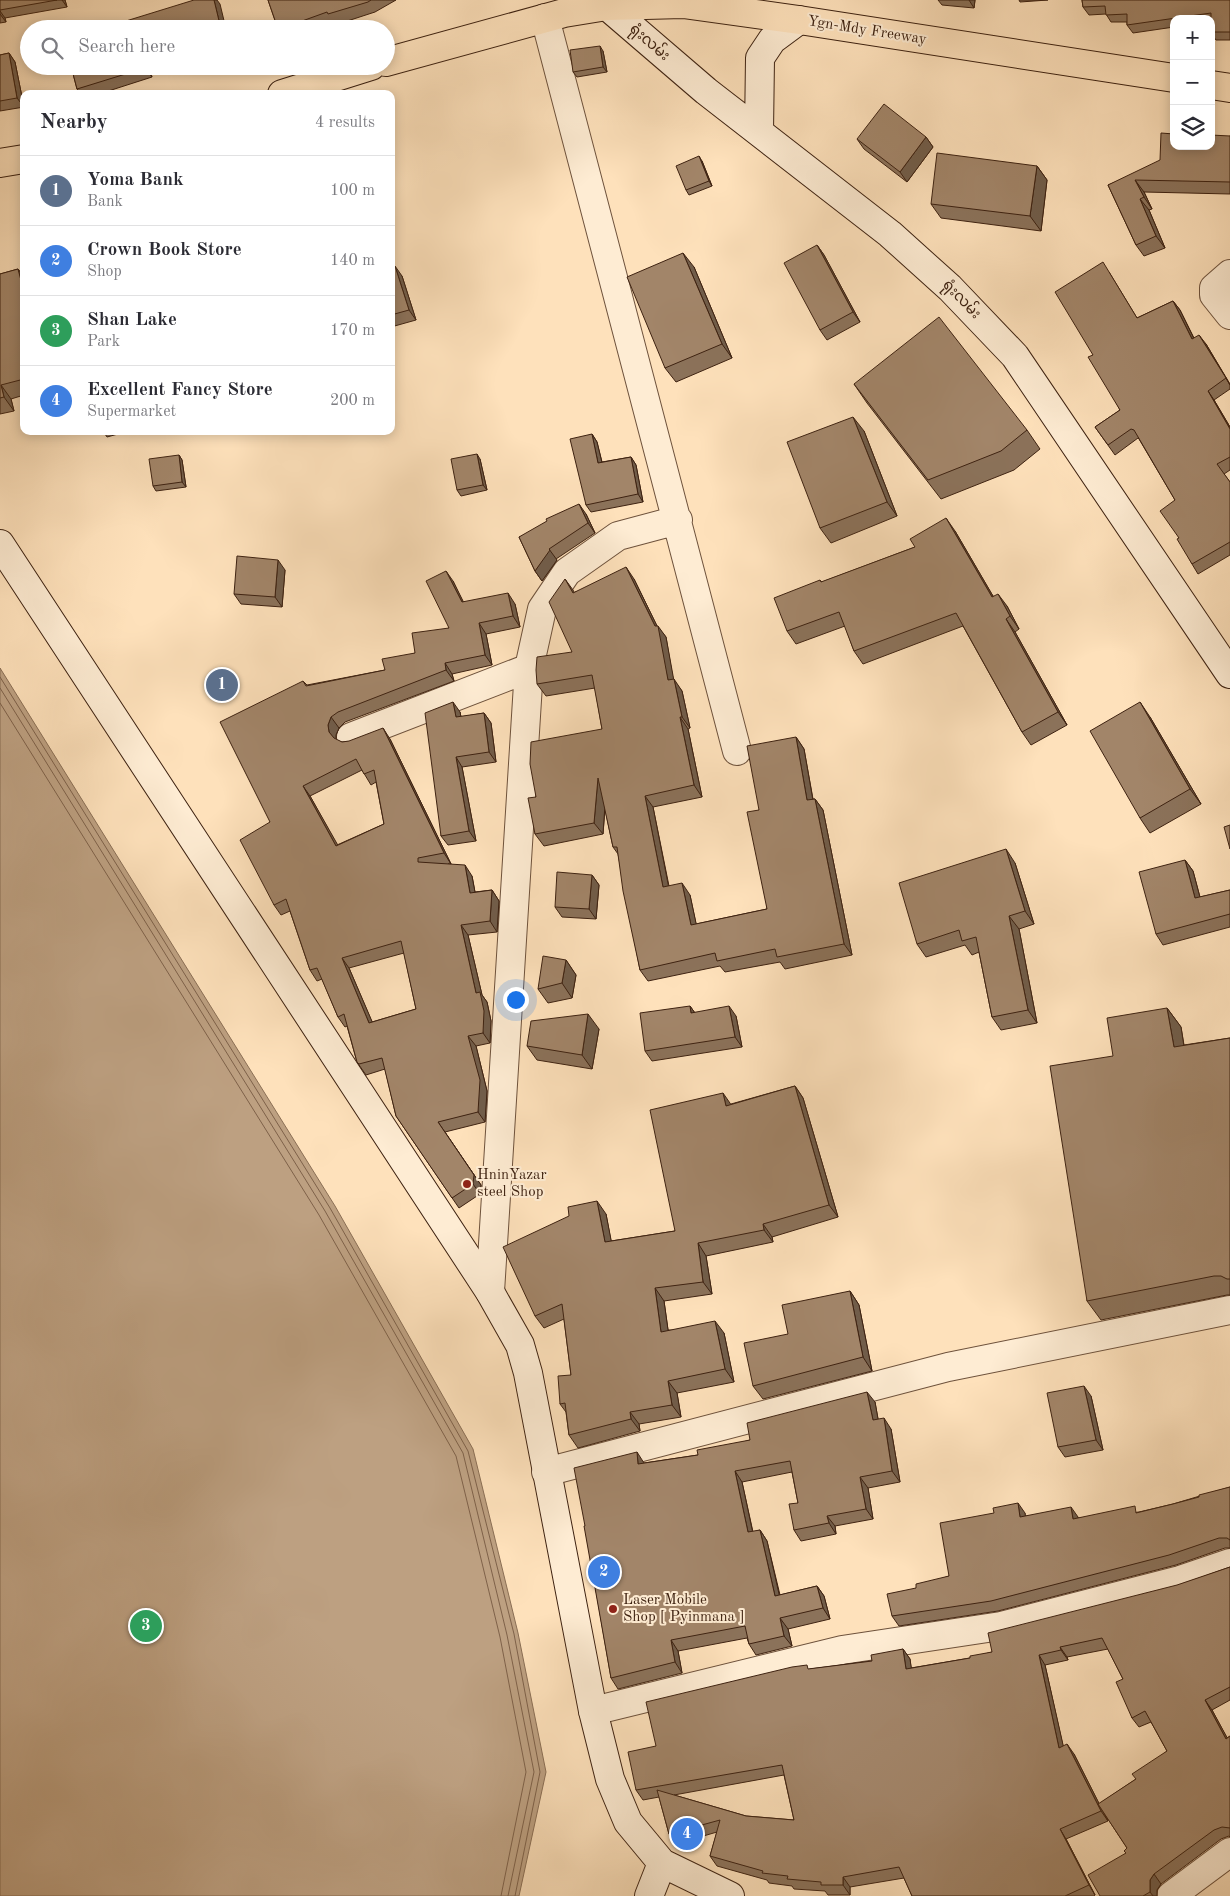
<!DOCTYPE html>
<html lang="en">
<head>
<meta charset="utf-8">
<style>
  :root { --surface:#fff; --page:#f2f2f3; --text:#2b2b33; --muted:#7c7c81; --line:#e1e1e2; --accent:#8f2418 }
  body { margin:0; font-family:"Old Standard TT","Noto Sans Myanmar",serif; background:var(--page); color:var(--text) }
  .controls { position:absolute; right:15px; top:15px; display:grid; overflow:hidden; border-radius:10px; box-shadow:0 2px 12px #0003 }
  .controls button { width:45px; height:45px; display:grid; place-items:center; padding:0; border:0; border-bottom:1px solid var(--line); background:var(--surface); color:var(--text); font:25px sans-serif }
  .you { position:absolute; left:515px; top:999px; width:18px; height:18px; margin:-12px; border:4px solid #fff; border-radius:50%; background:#1a73e8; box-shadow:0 0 0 8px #1a73e833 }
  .badge { display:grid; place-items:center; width:32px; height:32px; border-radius:50%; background:var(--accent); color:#fff; font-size:16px; font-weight:700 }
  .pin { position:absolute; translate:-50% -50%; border:2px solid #fff; box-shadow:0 1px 5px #0006 }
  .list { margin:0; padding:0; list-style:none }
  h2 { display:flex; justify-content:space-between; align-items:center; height:65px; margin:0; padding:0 20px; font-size:21px }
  h2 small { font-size:16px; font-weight:400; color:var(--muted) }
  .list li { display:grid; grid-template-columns:32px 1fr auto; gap:15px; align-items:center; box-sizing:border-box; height:70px; padding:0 20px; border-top:1px solid var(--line) }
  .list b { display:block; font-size:19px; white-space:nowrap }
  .list p { margin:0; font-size:16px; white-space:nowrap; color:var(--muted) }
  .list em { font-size:16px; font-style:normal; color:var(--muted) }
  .icon { flex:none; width:28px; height:28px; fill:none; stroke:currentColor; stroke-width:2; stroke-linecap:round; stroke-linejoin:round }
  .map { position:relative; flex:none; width:1230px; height:1896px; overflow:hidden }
  .search { position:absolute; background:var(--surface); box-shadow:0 2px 12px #0003; left:20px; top:20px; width:375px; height:55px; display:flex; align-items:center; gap:12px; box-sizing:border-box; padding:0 18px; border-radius:28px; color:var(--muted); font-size:19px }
  .panel { position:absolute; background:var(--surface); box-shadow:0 2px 12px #0003; left:20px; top:90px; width:375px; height:345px; border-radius:10px }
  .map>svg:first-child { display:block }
  .water { fill:#bda081; stroke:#8a6e54 }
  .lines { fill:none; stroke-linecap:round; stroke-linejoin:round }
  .shore { stroke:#7e6149; stroke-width:1 }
  .street-casing { stroke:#6e523c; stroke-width:30 }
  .secondary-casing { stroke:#3e2211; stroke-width:30 }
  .primary-casing { stroke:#3e2211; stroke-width:30 }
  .street { stroke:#feecd3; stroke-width:28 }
  .secondary { stroke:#feecd3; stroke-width:28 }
  .primary { stroke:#fee1bb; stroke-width:28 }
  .wall { fill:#8b725a; stroke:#3e2211; fill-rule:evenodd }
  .shaded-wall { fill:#715d4a; stroke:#3e2211 }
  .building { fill:#a28569; stroke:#3e2211; fill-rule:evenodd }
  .poi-dot { fill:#8f2418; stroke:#feecd3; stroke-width:2 }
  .labels { text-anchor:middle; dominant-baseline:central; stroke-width:4; stroke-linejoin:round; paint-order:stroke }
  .street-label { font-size:15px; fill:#3e2211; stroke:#feecd3 }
  .poi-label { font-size:15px; fill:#3e2211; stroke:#feecd3; text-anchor:start }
</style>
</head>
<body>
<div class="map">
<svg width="1230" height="1896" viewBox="0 0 1230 1896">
  <rect width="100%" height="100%" fill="#fee1bb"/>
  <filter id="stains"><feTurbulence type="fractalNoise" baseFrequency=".004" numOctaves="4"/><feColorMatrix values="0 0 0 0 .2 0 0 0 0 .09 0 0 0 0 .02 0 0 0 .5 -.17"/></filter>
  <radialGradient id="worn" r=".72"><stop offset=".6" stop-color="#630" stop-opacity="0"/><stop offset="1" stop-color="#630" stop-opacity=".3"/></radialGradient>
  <path class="water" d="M0 668 335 1206 473 1449 518 1633 546 1772 519 1896H0Z"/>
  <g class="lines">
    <path class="shore" d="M0 677 330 1208 468 1451 514 1634 540 1772 515 1896
      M0 688 325 1211 463 1453 507 1635 534 1772 508 1896
      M0 703 319 1215 456 1456 500 1637 526 1772 501 1896"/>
    <g class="street-casing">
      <path id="street" d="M545 18 737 751
        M1230 274 1214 288V295L1230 315
        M351 737 529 668
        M490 1292 529 668 542 609 567 572 618 536 678 520
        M546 1472 948 1367 1230 1310
        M593 1711 842 1650 1001 1626 1180 1580 1230 1563
        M1171 1896 1230 1852"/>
    </g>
    <g class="secondary-casing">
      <path id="secondary" d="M607 6 706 91 890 234 950 288 1015 356 1230 674
        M759 132 760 58 772 40 799 20
        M0 544 490 1292 520 1345 528 1373 593 1711 610 1779 628 1822 662 1863 730 1896
        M649 1896 662 1863"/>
    </g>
    <g class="primary-casing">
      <path id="primary" d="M386 62 564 13 607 6 683 4 799 20 1174 78
        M1211 85 1230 88
        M282 94 371 66
        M0 163 24 159"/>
    </g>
    <use href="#street" class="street"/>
    <use href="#secondary" class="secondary"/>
    <use href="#primary" class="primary"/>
  </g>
  <path class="wall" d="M0 0H65L67 7 5 18 6 22 0 23Z
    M268 0H396L375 12 335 25 334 23 316 29H278Z
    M938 0H975L974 8 942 5Z
    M1019 0H1048L1020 2Z
    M1082 0H1230V40H1216L1211 33V19H1174V27L1133 33 1127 25V22H1111L1106 14 1089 15 1083 7Z
    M603 51 607 72 577 77 573 72Z
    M9 53 15 62 24 107 0 111V55Z
    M71 66H182L151 75 152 77 99 94H81L77 89Z
    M1230 136V194L1144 192 1152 209 1149 210 1165 248 1144 256 1136 245 1108 185Z
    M926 137 933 147 907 182 864 149 857 139Z
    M702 161 712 186 689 195 686 190Z
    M1037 166 1047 180 1041 231 941 218 931 204Z
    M817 245 824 255 860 322 827 340 820 330Z
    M694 267 732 358 676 382 665 368Z
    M391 268 402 276 416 320 391 327Z
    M18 269 24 277V395L11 399 14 411 0 414V274Z
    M1109 272 1137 318 1173 301 1180 310 1194 338 1206 344 1230 384V389L1214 400 1230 427V470L1224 474 1230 482V555L1198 574 1192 564 1179 538 1175 500 1139 439 1138 438 1115 455 1095 427 1120 410 1093 355Z
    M854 384 1027 430 1040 449 1014 470 941 499 867 403Z
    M103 431H129L107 437Z
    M864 431 897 516 831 543 820 528Z
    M592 434 597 442 602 462 631 457 636 465 643 502 591 512 586 505Z
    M179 455 182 460 186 487 156 491 153 486Z
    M480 459 487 490 461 496 457 490Z
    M586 514 595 533 556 559 557 560 542 581 535 571 519 537Z
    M955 531 993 596 1007 606 1019 629 1015 632 1067 725 1031 745 1022 732 963 626 863 664 854 651 845 626 796 644 787 631 820 580 822 582 915 547Z
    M285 570 282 607 241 604 234 594Z
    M634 579 657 626 666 637 673 679 682 691 690 728 688 729 702 797 653 807 669 886 690 895 696 924 767 909 759 810 796 737 804 749 813 799H815L823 810 852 955 785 969 780 962 725 972 720 966 648 981 640 970 618 854 613 847 605 809 603 834 544 846 535 834 536 797 602 729 595 688 546 696 537 684 572 652 575 592Z
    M453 581 463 602 515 604 520 627 486 634 492 665 452 674 454 681 345 722 339 728 336 735V740L342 742 390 739 451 864H448L472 876 475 892 492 890 499 901 497 932 468 935 482 995 487 1002 491 1021 490 1043 476 1046 487 1091 485 1122 445 1132 481 1185 480 1194 459 1208 396 1116 385 1069 366 1075 357 1062 347 1026 345 1027 338 1017 322 979 317 981 310 970 290 911 281 915 274 905 270 822 303 681 307 685 385 670 415 653 449 628ZM362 770 371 785 376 782 384 824 337 845 310 796ZM404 953 416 1009 372 1022 349 968Z
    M460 712 461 717 484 713 491 723 496 762 462 767 476 841 448 845 441 836Z
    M1150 717 1201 804 1150 833 1140 818Z
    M1185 860 1193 871 1200 897 1230 890V927L1163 945 1156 934Z
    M1015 863 1034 924 1019 929 1037 1023 1001 1030 992 1017 979 952 972 955 965 945 926 957 917 944Z
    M592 875 599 885 596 919 562 917 555 907Z
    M566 960 576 975 572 998 548 1003 538 989Z
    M690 1006 695 1013 736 1016 742 1047 652 1061 645 1051Z
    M1167 1008 1181 1027 1184 1045 1230 1038V1295H1227L1101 1320 1087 1301 1113 1056Z
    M599 1029 592 1069 537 1060 527 1046Z
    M795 1086 803 1098 838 1217 772 1237 773 1242 706 1256 712 1294 664 1301 668 1330 724 1333 734 1382 677 1393 681 1417 639 1424 640 1431 578 1448 569 1435 566 1412 560 1404 571 1375 564 1319 544 1328 535 1316 606 1214 611 1241 675 1231 731 1104Z
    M850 1291 859 1305 872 1371 763 1399 753 1386 788 1334Z
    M1091 1396 1103 1450 1065 1457 1058 1447Z
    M875 1402 878 1419 891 1429 900 1482 868 1488 873 1519 835 1526 836 1534 801 1541 794 1530 798 1503 792 1472 742 1482 753 1532 760 1530 767 1541 780 1595 817 1586 824 1596 830 1619 788 1629 792 1646 756 1655 749 1644 747 1638 678 1651 682 1673 618 1689 611 1678 585 1526 644 1463 698 1455 750 1440Z
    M1230 1487V1548H1225L1176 1565 998 1611 899 1626 892 1616 916 1588 949 1576 1025 1513V1516L1078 1517V1518L1139 1512 1173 1504Z
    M1230 1567V1700L1212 1710 1227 1738 1230 1736V1837L1229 1836 1221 1839 1161 1884 1157 1890V1896H1100L1126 1853 1127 1848 1104 1813 1108 1821 1066 1839 1095 1895 1094 1896H912L904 1878 850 1887V1895H828L825 1891 794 1889 792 1886 769 1883 767 1880 717 1866 710 1856 717 1832 676 1844 669 1834 659 1797 643 1800 636 1790 656 1746 810 1669 872 1661 903 1649 910 1659 911 1668 970 1658 992 1652ZM1108 1649 1123 1679 1132 1718 1139 1727 1151 1722 1167 1751 1136 1779 1099 1804 1074 1754 1063 1746 1045 1665 1068 1660 1067 1657ZM784 1775 794 1820 746 1816 674 1795Z"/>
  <path class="shaded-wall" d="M62 0H65L67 7Z
    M214 0H217L220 4 226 29H221Z
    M969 0H975L974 8Z
    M0 11 5 18 6 22 0 14Z
    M600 46 603 51 607 72 603 67Z
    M9 53 15 62 24 107 17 98Z
    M145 66 151 75 152 77 145 68Z
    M926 137 933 147 907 182 900 172Z
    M699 156 702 161 712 186 709 181Z
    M1037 166 1047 180 1041 231 1030 216Z
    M1135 180 1144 192 1152 209 1144 197Z
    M1140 199 1149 210 1165 248 1156 236Z
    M817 245 824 255 860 322 853 312Z
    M683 253 694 267 732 358 722 344Z
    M395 266 402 276 416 320 409 310Z
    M18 269 24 277V289L23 288Z
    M1173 301 1180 310 1199 349 1192 339Z
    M1199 335 1206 344 1230 385 1226 378Z
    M1 385 11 399 14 411 4 397Z
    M1208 391 1214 400 1230 427V429Z
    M853 417 864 431 897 516 887 502Z
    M592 434 597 442 604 471 598 463Z
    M477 454 480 459 487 490 483 485Z
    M179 455 182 460 186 487 182 482Z
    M631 457 636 465 643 502 638 494Z
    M579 504 586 514 595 533 588 523Z
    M946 518 955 531 1001 610 992 597Z
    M549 549 557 560 542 581 535 571Z
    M278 560 285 570 282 607 275 597Z
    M626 567 634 579 658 628V626L666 637 676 692 668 680 655 626Z
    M446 571 453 581 469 613 462 602Z
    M565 579 573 590 581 605 573 593Z
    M508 593 515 604 520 627 513 616Z
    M998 594 1007 606 1019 629 1010 616Z
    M1006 619 1015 632 1067 725 1058 712Z
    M479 623 486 634 492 665 485 655Z
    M445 663 452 674 454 681 446 670Z
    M674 679 682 691 690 728 682 717Z
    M453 702 460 712 463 727 456 717Z
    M1140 702 1150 717 1201 804 1190 789Z
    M484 713 491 723 496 762 489 752Z
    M331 717 339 728 336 735V742L329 732 328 725Z
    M680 717 688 729 702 797 694 785Z
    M383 728 390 739 451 864 444 853Z
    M796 737 804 749 815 812 807 800Z
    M456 757 462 767 476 841 469 831Z
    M598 778 606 790 603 834 594 823Z
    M303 786 310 796 344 856 336 846Z
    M645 796 653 807 671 899 663 887Z
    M815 799 823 810 852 955 844 944Z
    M1006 849 1015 863 1034 924 1025 911Z
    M1185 860 1193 871 1203 909 1195 898Z
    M465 865 472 876 477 903 470 893Z
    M592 875 599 885 596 919 589 909Z
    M682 883 690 895 699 937 691 925Z
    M492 890 499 901 497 932 490 921Z
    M1009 916 1019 929 1037 1023 1028 1010Z
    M461 925 468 935 482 995 487 1002 491 1021 490 1043 483 1033 476 993Z
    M342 958 349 968 377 1033 369 1023Z
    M566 960 576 975 572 998 562 983Z
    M690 1006 697 1016 691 1013Z
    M729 1006 736 1016 742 1047 735 1037Z
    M1167 1008 1181 1027 1187 1066 1174 1047Z
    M588 1014 599 1029 592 1069 582 1055Z
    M468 1036 476 1046 487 1091 485 1122 478 1112Z
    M795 1086 803 1098 838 1217 829 1205Z
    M723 1093 732 1106H726Z
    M438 1122 481 1185 480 1194 473 1184Z
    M597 1201 606 1214 614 1255 605 1242Z
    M763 1224 772 1237 773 1242 764 1230Z
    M698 1243 706 1256 712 1294 703 1282Z
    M655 1288 664 1301 670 1344 661 1332Z
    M850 1291 859 1305 872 1371 863 1357Z
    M715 1321 724 1333 734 1382 725 1369Z
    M668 1381 677 1393 681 1417 672 1405Z
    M1084 1386 1091 1396 1103 1450 1096 1440Z
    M867 1392 875 1402 880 1430 873 1420Z
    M630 1412 639 1424 640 1431 631 1419Z
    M884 1418 891 1429 900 1482 892 1471Z
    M637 1452 644 1463 646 1475 638 1464Z
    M735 1471 742 1482 755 1543 748 1532Z
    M860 1477 868 1488 873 1519 866 1509Z
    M1018 1503 1025 1513 1027 1527 1020 1517Z
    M1071 1507 1078 1517 1080 1529 1073 1519Z
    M827 1516 835 1526 836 1534 829 1523Z
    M760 1530 767 1541 782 1607 775 1596Z
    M817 1586 824 1596 830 1619 823 1608Z
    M780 1618 788 1629 792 1646 784 1636Z
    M671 1640 678 1651 682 1673 675 1662Z
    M1060 1647 1067 1657 1068 1660 1061 1650Z
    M903 1649 910 1659 913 1679 906 1669Z
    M1039 1655 1045 1665 1066 1758 1059 1748Z
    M1205 1700 1212 1710 1230 1743 1226 1739Z
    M1067 1744 1074 1754 1108 1821 1101 1811Z
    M1060 1829 1066 1839 1095 1895 1089 1885Z
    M1154 1874 1161 1884 1157 1890V1896H1153L1150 1892V1880Z
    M843 1877 850 1887V1895L843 1885Z"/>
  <path class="building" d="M0 0H57L0 10Z
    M194 0H214L221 29H100Z
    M268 0H371L368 2 328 14 327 12 280 29H278Z
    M1082 0H1230V32H1211V13L1127 25V14L1106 15 1105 6 1083 7Z
    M600 46 603 67 573 72 570 50Z
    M9 53 17 98 0 101V55Z
    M71 66H144L145 68 77 89Z
    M884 104 926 137 900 172 857 139Z
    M1161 133 1174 134V146H1211V135L1230 136V182L1135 180 1144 197 1140 199 1156 236 1136 245 1108 185 1160 160Z
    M937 153 1037 166 1030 216 931 204Z
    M699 156 709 181 686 190 676 166Z
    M817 245 853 312 820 330 784 263Z
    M683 253 722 344 665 368 627 277Z
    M1103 262 1137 318 1173 301 1192 339 1199 335 1226 378 1208 391 1230 429V457L1217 464 1230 482V542L1192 564 1177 539 1179 538 1160 511 1175 500 1134 430 1131 429 1108 445 1095 427 1120 410 1088 357 1093 355 1055 292Z
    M395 266 409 310 391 315V268Z
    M18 269 23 288H24V379L1 385 4 397 0 398V274Z
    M939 317 1027 430 1001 451 928 480 854 384Z
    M853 417 887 502 820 528 787 442Z
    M592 434 598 463 631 457 638 494 586 505 570 439Z
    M477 454 483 485 457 490 451 459Z
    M179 455 182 482 153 486 149 459Z
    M579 504 588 523 549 549 550 550 535 571 519 537 547 521 546 519Z
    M946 518 992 597 998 594 1010 616 1006 619 1058 712 1022 732 956 613 854 651 839 612 787 631 774 598 820 580 821 582 915 547 910 539Z
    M237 556 278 560 275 597 234 594Z
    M626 567 655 626H658L668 680 674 679 682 717H680L694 785 645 796 663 887 682 883 691 925 767 909 747 812 759 810 747 746 796 737 807 800 815 799 844 944 777 957 775 949 717 961 715 953 640 970 623 891 617 847H613L598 778 594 823 535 834 528 798 536 797 530 764 531 742 602 729 592 675 537 684 536 670 537 657 572 652 549 602 565 579 573 593Z
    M446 571 462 602 508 593 513 616 479 623 485 655 445 663 446 670 338 712 331 717 328 725 329 732 334 738 342 742 349 741 383 728 444 853 418 858V862L465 865 470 893 492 890 490 921 461 925 476 993 480 992 484 1011 483 1033 468 1036 480 1080 478 1112 438 1122 474 1175 473 1184 452 1198 396 1116 382 1058 359 1064 357 1062 344 1014 338 1017 317 968 310 970 286 899 274 905 240 840 270 822 220 722 303 681 306 686 385 670 382 659 415 653 412 633 449 628 426 581ZM356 759 364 774 374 770 384 824 336 846 303 786ZM401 941 416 1009 369 1023 342 958Z
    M453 702 456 717 484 713 489 752 456 757 469 831 441 836 425 713Z
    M1140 702 1190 789 1140 818 1090 731Z
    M1230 825V849L1224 827Z
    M1006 849 1025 911 1009 916 1028 1010 992 1017 976 937 962 941 959 930 917 944 899 883Z
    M1185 860 1195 898 1230 890V914L1156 934 1139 872Z
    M557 872 592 875 589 909 555 907Z
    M543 956 566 960 562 983 538 989Z
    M690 1006 691 1013 729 1006 735 1037 645 1051 640 1013Z
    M1167 1008 1174 1047 1230 1038V1279H1227L1221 1276H1214L1087 1301 1050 1066 1113 1056 1107 1018Z
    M588 1014 582 1055 527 1046 531 1021Z
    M795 1086 829 1205 763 1224 764 1230 698 1243 703 1282 655 1288 661 1332 715 1321 725 1369 668 1381 672 1405 630 1412 631 1419 569 1435 565 1403 560 1404 558 1376 571 1375 562 1304 535 1316 503 1247 569 1216 568 1207 597 1201 605 1242 675 1231 650 1110 723 1093 726 1106Z
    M850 1291 863 1357 753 1386 744 1343 788 1334 782 1305Z
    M1084 1386 1096 1440 1058 1447 1047 1393Z
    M867 1392 873 1420 884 1418 892 1471 860 1477 866 1509 827 1516 829 1523 794 1530 789 1504 798 1503 790 1461 735 1471 748 1532 760 1530 775 1596 817 1586 823 1608 780 1618 784 1636 749 1644 745 1626 671 1640 675 1662 611 1678 584 1526H585L574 1468 637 1452 638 1464 698 1455 697 1450 750 1440 747 1423Z
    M1230 1487V1540L1227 1538H1219L1169 1555 991 1601 892 1616 887 1594 916 1588V1584L949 1576 940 1523 994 1513 993 1508 1018 1503 1020 1517 1071 1507 1073 1519 1135 1506 1136 1513 1173 1504 1199 1497V1495Z
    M1230 1567V1687L1205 1700 1226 1739 1230 1736V1828L1222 1827 1214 1830 1154 1874 1150 1880V1892L1143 1896H1100L1088 1875 1126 1853 1124 1851 1127 1848 1098 1804 1136 1779 1132 1774 1167 1751 1145 1711 1132 1718 1116 1682 1123 1679 1102 1638 1060 1647 1061 1650 1039 1655 1059 1748 1067 1744 1101 1811 1060 1829 1089 1885 1065 1896H912L899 1867 843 1877V1885H821V1882L787 1879 788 1876 762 1873 763 1871 710 1856 720 1820 669 1834 657 1790 746 1816 794 1820 782 1765 636 1790 628 1752 656 1746 646 1702 792 1667 807 1665 808 1669 872 1661 871 1655 903 1649 906 1669 970 1658V1656L992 1652 988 1633 1177 1585Z"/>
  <g class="poi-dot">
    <circle cx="467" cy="1184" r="5"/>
    <circle cx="613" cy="1609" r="5"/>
  </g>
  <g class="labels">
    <g class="street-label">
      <text transform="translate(867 31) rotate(9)">Ygn-Mdy Freeway</text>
      <text transform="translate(649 43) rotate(41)">ရုံးလမ်း</text>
      <text transform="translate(961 300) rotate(46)">ရုံးလမ်း</text>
    </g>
    <g class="poi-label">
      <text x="477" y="1175">HninYazar<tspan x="477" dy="17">steel Shop</tspan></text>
      <text x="623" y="1600">Laser Mobile<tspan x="623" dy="17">Shop [ Pyinmana ]</tspan></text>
    </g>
  </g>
  <rect width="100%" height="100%" filter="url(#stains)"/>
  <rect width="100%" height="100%" fill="url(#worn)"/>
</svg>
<div class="controls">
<button>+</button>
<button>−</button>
<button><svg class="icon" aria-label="layers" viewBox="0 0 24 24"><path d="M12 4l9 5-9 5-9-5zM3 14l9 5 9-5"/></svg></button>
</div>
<div class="you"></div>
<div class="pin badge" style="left:222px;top:685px;background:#5c6f8a">1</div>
<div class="pin badge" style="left:604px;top:1572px;background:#3f7fe0">2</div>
<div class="pin badge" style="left:146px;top:1626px;background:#2e9e5b">3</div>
<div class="pin badge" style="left:687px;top:1834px;background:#3f7fe0">4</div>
<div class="search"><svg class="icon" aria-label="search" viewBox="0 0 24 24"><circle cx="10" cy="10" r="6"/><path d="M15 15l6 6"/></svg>Search here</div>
<section class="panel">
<h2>Nearby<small>4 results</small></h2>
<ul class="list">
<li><span class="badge" style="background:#5c6f8a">1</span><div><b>Yoma Bank</b><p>Bank</p></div><em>100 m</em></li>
<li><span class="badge" style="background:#3f7fe0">2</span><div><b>Crown Book Store</b><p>Shop</p></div><em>140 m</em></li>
<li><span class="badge" style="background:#2e9e5b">3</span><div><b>Shan Lake</b><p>Park</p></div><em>170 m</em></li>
<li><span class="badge" style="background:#3f7fe0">4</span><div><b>Excellent Fancy Store</b><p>Supermarket</p></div><em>200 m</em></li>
</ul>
</section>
</div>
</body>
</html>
